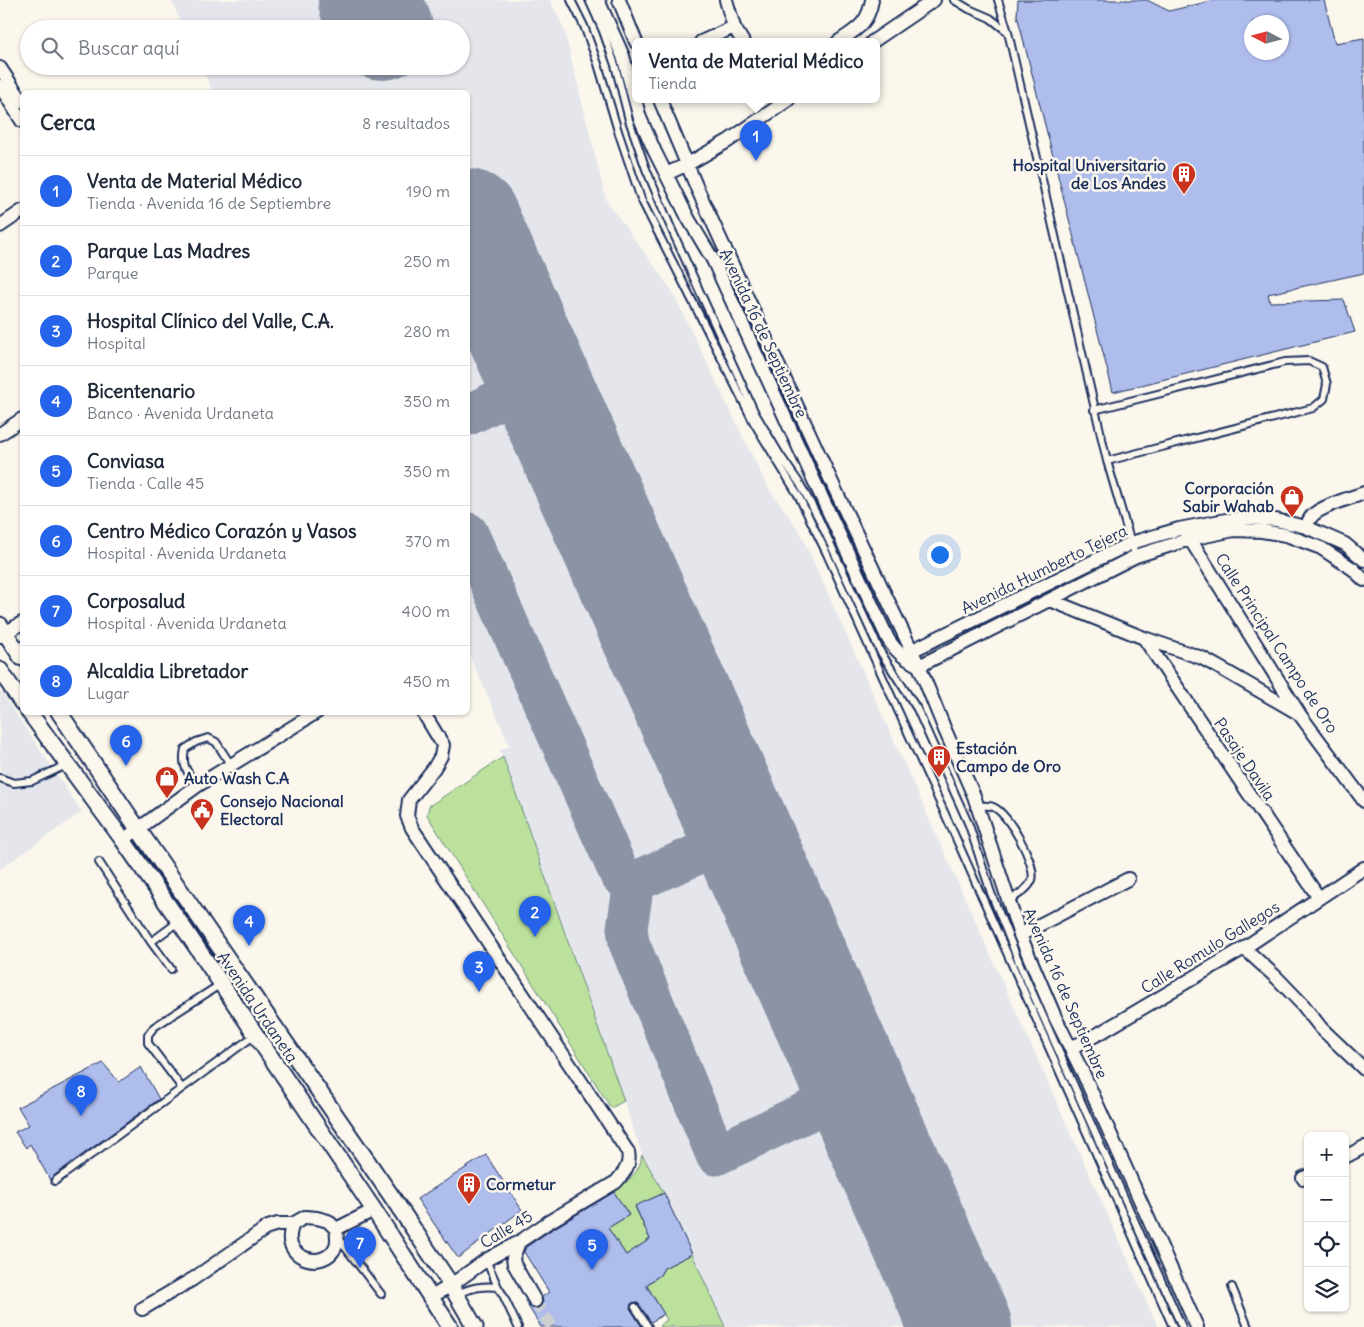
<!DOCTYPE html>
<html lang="es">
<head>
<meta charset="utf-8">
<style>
  :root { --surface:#fff; --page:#f2f2f3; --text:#1f2937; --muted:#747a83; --line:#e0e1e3; --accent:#2563eb }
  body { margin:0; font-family:Delius,sans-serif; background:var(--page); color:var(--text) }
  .controls { position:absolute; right:15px; bottom:15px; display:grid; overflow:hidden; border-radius:8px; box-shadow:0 1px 4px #0004 }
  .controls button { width:45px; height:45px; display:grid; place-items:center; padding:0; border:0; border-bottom:1px solid var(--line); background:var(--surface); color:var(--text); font:25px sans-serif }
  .compass { position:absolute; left:1244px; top:15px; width:45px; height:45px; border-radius:50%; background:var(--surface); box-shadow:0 1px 4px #0004; rotate:276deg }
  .you { position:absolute; left:939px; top:554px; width:18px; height:18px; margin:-12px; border:4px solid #fff; border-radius:50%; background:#1a73e8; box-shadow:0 0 0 8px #1a73e833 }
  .badge { display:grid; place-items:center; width:32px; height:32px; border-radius:50%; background:var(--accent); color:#fff; font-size:16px; font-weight:700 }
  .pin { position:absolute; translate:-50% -41px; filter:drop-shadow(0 1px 2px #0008) }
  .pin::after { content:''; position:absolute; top:26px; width:18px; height:15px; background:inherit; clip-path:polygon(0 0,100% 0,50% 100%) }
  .popup { position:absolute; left:632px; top:38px; width:248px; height:65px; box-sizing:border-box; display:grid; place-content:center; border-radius:8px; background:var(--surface); filter:drop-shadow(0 1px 4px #0005); font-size:16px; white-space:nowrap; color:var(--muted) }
  .popup b { font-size:19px; color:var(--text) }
  .popup::after { content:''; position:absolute; left:50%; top:100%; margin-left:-10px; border:10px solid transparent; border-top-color:var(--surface) }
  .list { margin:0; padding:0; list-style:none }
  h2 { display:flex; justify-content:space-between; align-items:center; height:65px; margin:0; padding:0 20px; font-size:21px }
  h2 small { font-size:16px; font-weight:400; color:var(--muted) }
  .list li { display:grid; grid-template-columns:32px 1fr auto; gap:15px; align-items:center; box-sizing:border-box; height:70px; padding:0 20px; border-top:1px solid var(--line) }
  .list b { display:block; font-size:19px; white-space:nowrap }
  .list p { margin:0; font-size:16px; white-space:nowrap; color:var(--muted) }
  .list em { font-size:16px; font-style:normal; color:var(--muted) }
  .icon { flex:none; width:28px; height:28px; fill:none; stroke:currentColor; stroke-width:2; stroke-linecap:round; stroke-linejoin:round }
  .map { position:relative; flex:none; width:1364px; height:1327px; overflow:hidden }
  .search { position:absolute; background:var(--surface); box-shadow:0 1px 4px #0004; left:20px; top:20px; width:450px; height:55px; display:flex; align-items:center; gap:12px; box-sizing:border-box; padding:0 18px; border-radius:28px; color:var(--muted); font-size:19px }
  .panel { position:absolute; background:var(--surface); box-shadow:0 1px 4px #0004; left:20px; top:90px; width:450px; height:625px; border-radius:8px }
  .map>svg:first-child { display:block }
  .built { fill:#e4e6ec }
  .green { fill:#bbe19d; stroke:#6b887e }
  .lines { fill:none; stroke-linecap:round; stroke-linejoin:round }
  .taxiway { stroke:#8b93a5; stroke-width:41 }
  .runway { stroke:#8b93a5; stroke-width:102 }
  .building { fill:#afbded; stroke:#1b2f5e; fill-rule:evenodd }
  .minor-tunnel { stroke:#cecfd0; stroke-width:12; stroke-dasharray:12 6; stroke-linecap:butt }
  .service-casing { stroke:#1b2f5e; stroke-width:10 }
  .minor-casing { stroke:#1b2f5e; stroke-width:16 }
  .tertiary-casing { stroke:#1b2f5e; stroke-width:19 }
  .service { stroke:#fbf7ec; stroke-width:6 }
  .minor { stroke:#fbf7ec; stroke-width:12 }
  .tertiary { stroke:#fbf7ec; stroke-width:15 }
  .labels { text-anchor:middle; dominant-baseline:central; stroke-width:5; stroke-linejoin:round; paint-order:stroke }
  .poi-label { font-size:16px; font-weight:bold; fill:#1b2f5e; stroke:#fbf7ec; text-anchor:start }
  .street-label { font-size:16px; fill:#1b2f5e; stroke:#fbf7ec }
</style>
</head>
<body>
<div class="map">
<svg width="1364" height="1327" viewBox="0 0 1364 1327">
  <rect width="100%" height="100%" fill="#fbf7ec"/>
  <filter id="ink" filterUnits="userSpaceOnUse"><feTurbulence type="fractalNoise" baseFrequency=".02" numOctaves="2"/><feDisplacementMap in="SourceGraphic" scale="10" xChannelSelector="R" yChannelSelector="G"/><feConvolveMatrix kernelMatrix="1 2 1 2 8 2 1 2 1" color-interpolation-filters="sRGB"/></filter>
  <g filter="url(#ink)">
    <path class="built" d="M171 0H550L564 29 606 200 671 289 767 486 800 532 1158 1327H661L660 1325 667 1320 646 1286 623 1301 541 1327 528 1306 549 1292 522 1249 626 1182 639 1168 642 1155 615 1075 500 750 510 746 468 652V92H213L201 66H461V29H184Z
      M0 690 82 812 0 869Z"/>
    <path class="green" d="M503 757 624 1101 611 1108 427 815 429 806Z
      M642 1155 664 1193 635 1207 650 1239 626 1255 608 1228 629 1215 612 1190C629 1180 639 1175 642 1155Z
      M692 1254 725 1327H661L660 1325 667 1320 647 1285 660 1275 664 1268Z"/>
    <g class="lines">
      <path class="taxiway" d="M468 415 539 380
        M468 533 620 875 627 881 634 882 742 835
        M634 882 627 928 629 943 716 1155 855 1089"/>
      <path class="runway" d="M369 0 382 29
        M468 220 961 1327"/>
    </g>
    <path class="building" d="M1018 0H1147L1169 11 1215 0H1324L1335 43 1364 38V273L1268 294 1270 302 1344 300 1355 332 1113 392 1017 15ZM1252 22H1282V52H1252Z
      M103 1063 119 1082 141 1067 159 1099 52 1177 50 1180 30 1144 26 1148 15 1132 29 1125 18 1107Z
      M486 1155 522 1210 458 1258 417 1199Z
      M614 1192 629 1215 608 1228 626 1255 650 1239 635 1206 664 1193 692 1254 664 1268 660 1275 646 1285 664 1314 651 1322 639 1304 634 1302 631 1304 630 1308 642 1327H541L528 1306 534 1309 539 1308 543 1302 542 1297 549 1292 524 1252 526 1247 551 1230Z"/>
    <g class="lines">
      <path class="minor-tunnel" d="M535 1301 552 1327"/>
      <g class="service-casing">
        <path id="service" d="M571 0 584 26 598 64 618 131 641 199 754 423 798 495 826 552 955 836 1173 1327
          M589 0 603 31 615 65 629 120 646 169 671 228 755 413 780 455 800 484 818 517 880 651 917 709 969 825 991 893 1021 967 1182 1327
          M954 0 969 9 990 18 1008 32
          M998 0 1008 32 1107 461 1131 543 1136 556
          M1094 410 1285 362 1309 361 1322 367 1327 384 1324 399 1313 408 1107 461
          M0 778 14 783 32 781 66 765
          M197 786C188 772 181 767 185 749L196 742 208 738 216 742 231 765
          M978 806C983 806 989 805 993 807 1008 812 1037 865 1032 880 1028 890 1017 895 1009 901
          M99 862 151 942 178 922
          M151 942 171 969
          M182 1088 148 1043V1035L154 1027 221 984
          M55 1181 255 1035
          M338 1238 381 1294
          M486 1260 498 1287
          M1232 1287 1248 1327
          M457 1294C471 1288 482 1285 498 1287L503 1295 518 1327
          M635 1307 648 1327"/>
      </g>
      <g class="minor-casing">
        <path id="minor" d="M598 0 623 56 640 118 655 152 688 218 713 260 817 487 888 639C897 653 905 658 919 666
          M619 0 636 42
          M726 0 734 27 743 42
          M701 42 734 27
          M838 42C857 29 868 24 872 0
          M872 42 934 0
          M0 68 22 101
          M0 86 22 121
          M660 100 697 188 834 487 919 666 945 730 974 796 1020 935 1055 1017 1083 1073 1197 1327
          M666 174 688 164 728 141 788 100
          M0 226 22 211
          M0 434 22 419
          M1306 527C1308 523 1309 519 1312 516 1321 506 1351 498 1364 493
          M1186 535 1190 539 1300 715 1364 801
          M1050 600 1144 638 1202 658 1227 672 1298 713
          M0 636 22 623
          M1144 638 1319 898
          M911 651 1131 543 1179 529 1226 520 1250 518 1276 520 1306 527 1345 544 1364 560
          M919 666 1136 556 1190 539 1234 530 1262 531 1286 535 1321 548 1353 569 1364 580
          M423 712 443 745 441 756 434 768 409 800 407 816 412 828 628 1152C631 1165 624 1173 616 1182L547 1223 519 1242 486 1260 451 1285 430 1298
          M123 840 197 786 317 712
          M1020 935 1128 879
          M1244 948 1277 978 1303 1005 1321 1028 1364 1069
          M1071 1048 1100 1033 1244 948 1364 868
          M1345 1157 1364 1147
          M1303 1178 1308 1176
          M293 1224C292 1227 290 1231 290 1235 287 1259 323 1270 335 1248 338 1243 337 1235 336 1229L374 1210
          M519 1242 513 1258 514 1264 535 1301
          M142 1309 193 1279 268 1227 278 1224H293L305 1217 317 1218 328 1221 336 1229"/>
      </g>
      <g class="tertiary-casing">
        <path id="tertiary" d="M0 625 22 658
          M0 670 22 703
          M29 712 123 840 179 921 374 1210 450 1327
          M59 712 138 829 390 1194 447 1279 475 1327"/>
      </g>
      <use href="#service" class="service"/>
      <use href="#minor" class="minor"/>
      <use href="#tertiary" class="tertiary"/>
    </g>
  </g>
  <defs>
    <g id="building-pin" transform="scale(1.25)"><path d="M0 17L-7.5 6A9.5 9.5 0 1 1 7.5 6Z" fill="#c8321e" stroke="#fbf7ec"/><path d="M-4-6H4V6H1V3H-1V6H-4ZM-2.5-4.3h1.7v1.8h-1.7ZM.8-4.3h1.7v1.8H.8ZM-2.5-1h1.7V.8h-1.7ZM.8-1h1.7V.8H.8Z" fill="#fff"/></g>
    <g id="shop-pin" transform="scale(1.25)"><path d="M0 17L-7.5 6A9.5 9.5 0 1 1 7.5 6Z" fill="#c8321e" stroke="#fbf7ec"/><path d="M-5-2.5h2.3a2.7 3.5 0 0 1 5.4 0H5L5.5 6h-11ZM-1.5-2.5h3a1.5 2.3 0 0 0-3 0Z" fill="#fff"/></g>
    <g id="civic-pin" transform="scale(1.25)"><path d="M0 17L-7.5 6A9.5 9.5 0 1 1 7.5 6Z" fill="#c8321e" stroke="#fbf7ec"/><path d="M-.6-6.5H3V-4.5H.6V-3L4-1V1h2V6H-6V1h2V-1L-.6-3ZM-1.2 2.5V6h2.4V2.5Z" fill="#fff"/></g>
  </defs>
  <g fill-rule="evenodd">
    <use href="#building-pin" x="1184" y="174"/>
    <use href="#shop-pin" x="1292" y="497"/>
    <use href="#building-pin" x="939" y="757"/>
    <use href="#shop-pin" x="167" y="778"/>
    <use href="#civic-pin" x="202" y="810"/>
    <use href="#building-pin" x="469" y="1184"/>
  </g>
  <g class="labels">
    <g class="poi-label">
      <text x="1166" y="165" text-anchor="end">Hospital Universitario<tspan x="1166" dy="18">de Los Andes</tspan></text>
      <text x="1274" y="488" text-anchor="end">Corporación<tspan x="1274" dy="18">Sabir Wahab</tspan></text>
      <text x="956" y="748">Estación<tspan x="956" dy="18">Campo de Oro</tspan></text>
      <text x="184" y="778">Auto Wash C.A</text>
      <text x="220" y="801">Consejo Nacional<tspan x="220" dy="18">Electoral</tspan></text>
      <text x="486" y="1184">Cormetur</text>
    </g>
    <g class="street-label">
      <text transform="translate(764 333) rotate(65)">Avenida 16 de Septiembre</text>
      <text transform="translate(1044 569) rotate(-26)">Avenida Humberto Tejera</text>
      <text transform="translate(1277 643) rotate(57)">Calle Principal Campo de Oro</text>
      <text transform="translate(1245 759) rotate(56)">Pasaje Davila</text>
      <text transform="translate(1210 947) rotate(-32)">Calle Romulo Gallegos</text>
      <text transform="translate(1066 993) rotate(66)">Avenida 16 de Septiembre</text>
      <text transform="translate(258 1007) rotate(56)">Avenida Urdaneta</text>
      <text transform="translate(506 1229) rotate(-31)">Calle 45</text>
    </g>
  </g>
</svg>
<div class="controls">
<button>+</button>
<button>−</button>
<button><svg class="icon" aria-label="locate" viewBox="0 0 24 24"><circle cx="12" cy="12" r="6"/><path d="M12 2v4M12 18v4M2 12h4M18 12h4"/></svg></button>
<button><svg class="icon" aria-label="layers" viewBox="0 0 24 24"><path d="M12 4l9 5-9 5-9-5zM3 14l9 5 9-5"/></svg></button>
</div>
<svg class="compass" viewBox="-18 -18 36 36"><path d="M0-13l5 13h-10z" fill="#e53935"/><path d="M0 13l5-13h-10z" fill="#747a83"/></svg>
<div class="you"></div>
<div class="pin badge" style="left:756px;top:161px">1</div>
<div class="popup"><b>Venta de Material Médico</b>Tienda</div>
<div class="pin badge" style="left:535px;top:937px">2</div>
<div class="pin badge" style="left:479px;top:992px">3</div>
<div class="pin badge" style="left:249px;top:946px">4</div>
<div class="pin badge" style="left:592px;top:1270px">5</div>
<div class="pin badge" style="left:126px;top:766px">6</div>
<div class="pin badge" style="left:360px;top:1268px">7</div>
<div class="pin badge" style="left:81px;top:1116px">8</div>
<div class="search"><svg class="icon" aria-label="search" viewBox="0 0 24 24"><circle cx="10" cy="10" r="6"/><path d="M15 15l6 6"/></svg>Buscar aquí</div>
<section class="panel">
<h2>Cerca<small>8 resultados</small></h2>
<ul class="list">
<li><span class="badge">1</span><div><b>Venta de Material Médico</b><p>Tienda · Avenida 16 de Septiembre</p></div><em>190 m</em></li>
<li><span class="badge">2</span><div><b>Parque Las Madres</b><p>Parque</p></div><em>250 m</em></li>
<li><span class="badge">3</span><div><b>Hospital Clínico del Valle, C.A.</b><p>Hospital</p></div><em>280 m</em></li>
<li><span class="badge">4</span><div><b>Bicentenario</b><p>Banco · Avenida Urdaneta</p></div><em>350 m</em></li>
<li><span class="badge">5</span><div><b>Conviasa</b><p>Tienda · Calle 45</p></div><em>350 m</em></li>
<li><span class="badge">6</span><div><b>Centro Médico Corazón y Vasos</b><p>Hospital · Avenida Urdaneta</p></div><em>370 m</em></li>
<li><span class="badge">7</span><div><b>Corposalud</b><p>Hospital · Avenida Urdaneta</p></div><em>400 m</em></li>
<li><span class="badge">8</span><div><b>Alcaldia Libretador</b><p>Lugar</p></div><em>450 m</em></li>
</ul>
</section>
</div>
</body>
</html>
